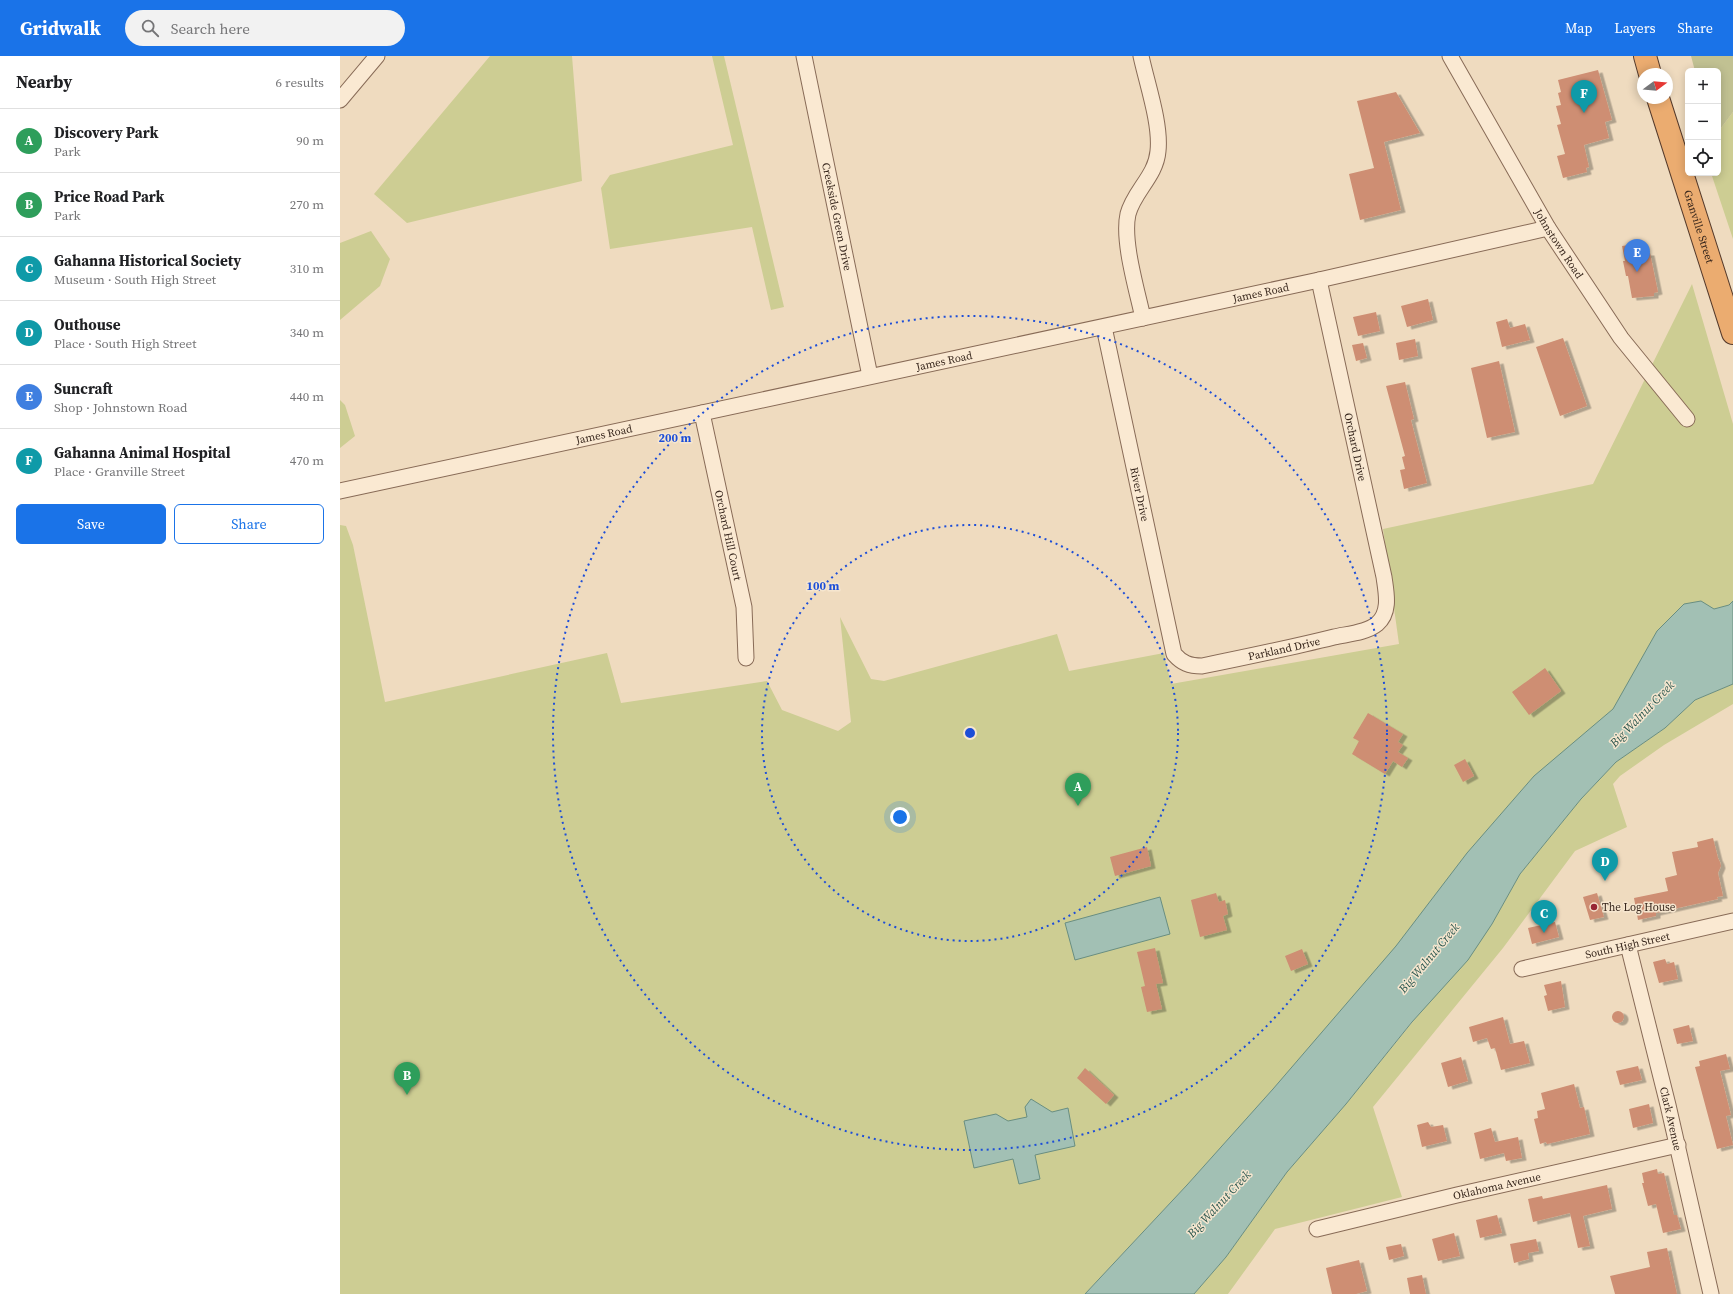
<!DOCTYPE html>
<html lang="en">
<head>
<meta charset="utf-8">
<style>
  :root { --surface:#fff; --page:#f2f2f2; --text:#202124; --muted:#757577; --line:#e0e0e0; --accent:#1a73e8 }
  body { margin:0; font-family:"Source Serif 4",serif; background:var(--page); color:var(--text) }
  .controls { position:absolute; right:12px; top:12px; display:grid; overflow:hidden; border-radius:6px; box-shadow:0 2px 10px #0003 }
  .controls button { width:36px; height:36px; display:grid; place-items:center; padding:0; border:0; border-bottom:1px solid var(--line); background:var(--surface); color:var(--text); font:20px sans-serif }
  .compass { position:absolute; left:1297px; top:12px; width:36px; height:36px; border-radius:50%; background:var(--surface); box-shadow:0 2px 10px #0003; rotate:74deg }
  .you { position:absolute; left:560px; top:761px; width:14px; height:14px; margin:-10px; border:3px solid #fff; border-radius:50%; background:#1a73e8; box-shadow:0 0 0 6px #1a73e833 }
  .badge { display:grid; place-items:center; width:26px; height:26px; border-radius:50%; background:var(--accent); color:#fff; font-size:13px; font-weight:700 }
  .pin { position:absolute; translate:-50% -33px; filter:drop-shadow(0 1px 2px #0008) }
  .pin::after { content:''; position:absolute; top:21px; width:14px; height:12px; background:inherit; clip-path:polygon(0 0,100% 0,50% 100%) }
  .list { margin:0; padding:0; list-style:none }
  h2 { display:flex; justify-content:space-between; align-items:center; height:52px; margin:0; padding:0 16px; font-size:17px }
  h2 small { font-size:13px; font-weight:400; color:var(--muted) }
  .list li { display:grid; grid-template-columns:26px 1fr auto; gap:12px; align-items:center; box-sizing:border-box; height:64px; padding:0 16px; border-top:1px solid var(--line) }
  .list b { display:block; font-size:15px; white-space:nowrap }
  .list p { margin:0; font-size:13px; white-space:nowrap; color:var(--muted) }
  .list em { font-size:13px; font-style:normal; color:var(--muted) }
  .actions { display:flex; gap:8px; padding:12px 16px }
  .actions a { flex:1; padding:9px 0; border:1px solid var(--accent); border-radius:6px; text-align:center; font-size:14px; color:var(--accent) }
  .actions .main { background:var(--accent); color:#fff }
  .icon { flex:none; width:22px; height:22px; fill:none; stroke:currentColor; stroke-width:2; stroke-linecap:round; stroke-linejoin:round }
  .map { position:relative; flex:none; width:1393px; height:1238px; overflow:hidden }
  header { display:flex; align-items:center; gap:24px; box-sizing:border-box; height:56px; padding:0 20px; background:var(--accent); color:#fff }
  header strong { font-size:19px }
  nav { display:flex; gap:22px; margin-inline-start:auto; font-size:14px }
  .search { width:280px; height:36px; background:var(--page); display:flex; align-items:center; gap:10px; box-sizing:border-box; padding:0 14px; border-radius:22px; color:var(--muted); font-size:15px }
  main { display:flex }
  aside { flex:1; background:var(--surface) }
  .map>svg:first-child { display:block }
  .green { fill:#cdcd93 }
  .cemetery { fill:#c1c192 }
  .water { fill:#a2c0b4; stroke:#698e81 }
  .building { fill:#ce8e73; filter:url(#shadow) }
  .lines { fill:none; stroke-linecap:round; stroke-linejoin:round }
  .minor-casing { stroke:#886b57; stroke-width:17 }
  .trunk-casing { stroke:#553a2b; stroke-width:24 }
  .minor { stroke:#fae9d2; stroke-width:15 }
  .trunk { stroke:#ebac70; stroke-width:22 }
  .ring { fill:none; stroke:#1d4ed8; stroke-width:2; stroke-dasharray:2 4 }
  .poi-dot { fill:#982534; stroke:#f6e6cf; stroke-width:1.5 }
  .labels { text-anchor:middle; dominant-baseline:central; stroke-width:3; stroke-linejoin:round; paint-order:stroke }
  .street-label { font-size:11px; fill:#37261c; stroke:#f6e6cf }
  .poi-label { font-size:11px; fill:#37261c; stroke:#f6e6cf; text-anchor:start }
  .water-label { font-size:12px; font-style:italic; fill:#2b574f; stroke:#f6e6cf }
  .centre { fill:#1d4ed8; stroke:#f6e6cf; stroke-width:2 }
  .ring-label { font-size:12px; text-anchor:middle; font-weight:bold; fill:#1d4ed8; stroke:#f6e6cf; stroke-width:3; stroke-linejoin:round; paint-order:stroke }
</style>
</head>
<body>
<header>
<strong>Gridwalk</strong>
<div class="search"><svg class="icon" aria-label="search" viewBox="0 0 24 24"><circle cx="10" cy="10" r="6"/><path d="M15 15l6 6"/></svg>Search here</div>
<nav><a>Map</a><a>Layers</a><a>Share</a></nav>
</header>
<main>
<aside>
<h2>Nearby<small>6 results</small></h2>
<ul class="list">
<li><span class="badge" style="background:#2e9e5b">A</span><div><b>Discovery Park</b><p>Park</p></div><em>90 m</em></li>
<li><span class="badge" style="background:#2e9e5b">B</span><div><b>Price Road Park</b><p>Park</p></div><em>270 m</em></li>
<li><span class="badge" style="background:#0f9aa8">C</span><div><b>Gahanna Historical Society</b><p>Museum · South High Street</p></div><em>310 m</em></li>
<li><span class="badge" style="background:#0f9aa8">D</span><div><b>Outhouse</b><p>Place · South High Street</p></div><em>340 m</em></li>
<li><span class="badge" style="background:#3f7fe0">E</span><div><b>Suncraft</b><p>Shop · Johnstown Road</p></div><em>440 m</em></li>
<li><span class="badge" style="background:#0f9aa8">F</span><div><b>Gahanna Animal Hospital</b><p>Place · Granville Street</p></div><em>470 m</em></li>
</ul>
<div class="actions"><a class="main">Save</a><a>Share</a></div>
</aside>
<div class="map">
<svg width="1393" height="1238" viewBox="0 0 1393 1238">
  <defs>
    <filter id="shadow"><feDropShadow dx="4.5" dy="2.5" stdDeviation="0" flood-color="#0004"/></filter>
  </defs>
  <rect width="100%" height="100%" fill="#efdbbf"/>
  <path class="green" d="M150 0H232L242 125 67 167 34 138Z
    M372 0H384L444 251 431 254 412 171 270 193 261 132 270 119 393 89Z
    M1393 56V183L1371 117H1378V76Z
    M31 175 50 203 40 230 0 264V187Z
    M1352 228 1393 368V545L1389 549 1376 553 1280 641 1273 654 847 1129 745 1238H0V469L6 470 13 489 45 646 267 597 281 647 427 625 442 654 498 675 511 666 500 561 531 623 544 625 717 578 729 615 824 597 831 628 1059 588 1043 473 1253 428Z
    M0 344 5 349 15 380 0 392Z
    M1393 628V648L1324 689 1280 720 1273 728 1287 771 1235 795 1163 892 1033 1051 1062 1141 935 1173 888 1238H854L886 1201 947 1116 1006 1048 1152 868 1180 818 1241 743 1276 706 1325 672 1355 644Z"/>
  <path class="cemetery" d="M1351 0H1393V56L1378 76V15H1355Z"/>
  <path class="water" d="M1361 545 1374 553 1389 549 1393 545V628L1355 644 1325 672 1276 706 1241 743 1180 818 1152 868 1128 904 1072 966 1006 1048 947 1116 886 1201 854 1238H745L847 1129 933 1033 1056 890 1127 797 1194 720 1273 653 1317 575 1344 548Z
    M820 841 830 878 735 904 725 867Z
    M691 1043 712 1056 728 1052 735 1090 695 1099 700 1123 679 1128 673 1103 634 1112 624 1065 656 1058 668 1065 687 1061 685 1051Z"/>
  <path class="building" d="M1258 14 1272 64 1265 66 1269 82 1244 89 1249 111 1246 112 1247 116 1223 122 1217 100 1225 98 1217 69 1221 68 1216 50 1221 49 1218 37 1221 36 1218 24Z
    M1056 36 1080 77 1044 86 1061 154 1020 164 1009 118 1034 112 1017 45Z
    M1296 188 1297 197 1305 195 1306 197H1310L1318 236 1314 237V240L1292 242 1288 220H1286L1283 205H1285L1282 190Z
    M1088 243 1093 264 1067 271 1061 250Z
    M1036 256 1040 275 1018 280 1013 261Z
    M1167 263 1170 272 1185 268 1190 284 1162 291 1156 266Z
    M1223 282 1247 350 1220 360 1196 291Z
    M1075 283 1078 300 1059 304 1056 287Z
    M1023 287 1027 302 1016 305 1012 289Z
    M1159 305 1175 376 1147 382 1131 312Z
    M1065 326 1074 363 1071 364 1087 427 1064 433 1060 414 1065 413 1062 401 1065 400 1046 330Z
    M1205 612 1221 635 1189 659 1172 636Z
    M1028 657 1063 678 1058 686 1063 689 1058 696 1068 702 1062 711 1053 705 1045 718 1012 698 1019 685 1013 682Z
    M1125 703 1134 720 1123 726 1114 709Z
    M1373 782 1378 802 1380 806 1381 810 1378 817 1383 840 1377 841 1378 843 1316 857V860L1298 864 1294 842 1328 835 1325 822 1337 819 1332 796 1358 791 1357 786Z
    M807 791 811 810 775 820 770 801Z
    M876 837 879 846 885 844 888 858 883 860 887 874 860 881 851 844Z
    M1257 837 1264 861 1250 864 1243 841Z
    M1215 866 1219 881 1192 888 1188 872Z
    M815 892 823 927 816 928 822 953 807 956 801 931 805 930 797 896Z
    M962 893 968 908 951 915 945 900Z
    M1325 903 1327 908 1334 906 1338 923 1319 927 1313 906Z
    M1221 925 1225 951 1208 955 1204 940 1207 939 1204 929Z
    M1272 961a6 6 0 1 1 12 0a6 6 0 1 1-12 0Z
    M1163 961 1170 988 1184 985 1190 1007 1161 1014 1155 992 1151 993 1147 982 1133 986 1129 971Z
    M1349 969 1353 985 1337 988 1333 973Z
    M1386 998 1390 1013 1380 1015 1391 1059 1386 1060 1393 1089 1377 1093 1355 1011 1360 1010 1359 1005Z
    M1121 1001 1128 1025 1108 1031 1101 1007Z
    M1298 1010 1302 1024 1280 1029 1276 1015Z
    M745 1012 774 1039 766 1048 737 1022Z
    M1234 1028 1240 1052 1244 1051 1250 1078 1207 1088 1206 1086 1200 1088 1194 1063 1198 1062 1197 1055 1205 1053 1201 1037Z
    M1309 1048 1313 1067 1293 1072 1289 1053Z
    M1088 1066 1091 1071 1103 1069 1107 1085 1082 1091 1077 1069Z
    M1151 1072 1155 1086 1178 1081 1182 1102 1166 1105 1164 1097 1140 1103 1134 1077Z
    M1317 1113 1318 1118 1324 1117 1334 1159H1337L1341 1173 1323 1177 1316 1148 1308 1150 1302 1127H1304L1302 1117Z
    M1267 1129 1272 1153 1243 1160 1250 1190 1238 1192 1230 1157 1193 1166 1188 1143 1202 1140 1203 1143Z
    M1157 1159 1162 1177 1140 1182 1136 1164Z
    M1114 1177 1120 1200 1098 1205 1092 1183Z
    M1196 1183 1199 1195 1188 1197 1189 1203 1174 1207 1170 1188Z
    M1061 1188 1064 1200 1049 1204 1046 1191Z
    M1327 1192 1337 1238H1275L1270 1220 1310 1211 1307 1196Z
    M1019 1204 1027 1235 1016 1238H992L986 1212Z
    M1082 1219 1086 1238H1070L1067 1222Z"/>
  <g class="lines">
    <g class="minor-casing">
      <g id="minor">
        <path id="s1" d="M464 0 530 320"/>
        <path d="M801 0C807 28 821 68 818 95 816 120 794 135 788 158 782 185 797 234 803 262"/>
        <path id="s2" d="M1110 0 1208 172 1281 282 1347 363"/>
        <path d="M0 44 37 0"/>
        <path id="s3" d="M764 271 834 598C842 607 849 610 862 610 906 601 950 592 994 581 1007 578 1026 577 1037 568 1051 556 1046 536 1044 521L979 224"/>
        <path id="s4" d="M362 357 404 551 406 602"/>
        <path id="s5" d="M0 435 979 224 1208 172"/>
        <path id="s6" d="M1288 889 1328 1049 1371 1238"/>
        <path id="s7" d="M1182 913 1393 865"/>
        <path id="s8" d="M977 1173 1117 1139 1338 1089"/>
      </g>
    </g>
    <g class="trunk-casing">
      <g id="trunk">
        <path d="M1305 0 1310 18"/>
        <path id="s9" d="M1318 42 1393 277"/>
      </g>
    </g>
    <use href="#minor" class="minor"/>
    <use href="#trunk" class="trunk"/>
  </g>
  <g class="ring">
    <circle cx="630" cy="677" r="208"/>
    <circle cx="630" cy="677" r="417"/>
  </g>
  <circle class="poi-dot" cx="1254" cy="851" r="4"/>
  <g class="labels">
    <g class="street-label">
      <text stroke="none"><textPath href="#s1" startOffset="164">Creekside Green Drive</textPath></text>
      <text stroke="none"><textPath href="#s9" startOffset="135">Granville Street</textPath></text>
      <text stroke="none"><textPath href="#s2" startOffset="217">Johnstown Road</textPath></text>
      <text stroke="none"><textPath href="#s5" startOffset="942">James Road</textPath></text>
      <text stroke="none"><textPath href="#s5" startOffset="618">James Road</textPath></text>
      <text stroke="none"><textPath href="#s5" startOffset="270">James Road</textPath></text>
      <text transform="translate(1015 391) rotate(78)">Orchard Drive</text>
      <text stroke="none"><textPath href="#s3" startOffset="171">River Drive</textPath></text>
      <text stroke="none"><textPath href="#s4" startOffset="125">Orchard Hill Court</textPath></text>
      <text stroke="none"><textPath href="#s3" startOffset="450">Parkland Drive</textPath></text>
      <text stroke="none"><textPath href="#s7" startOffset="108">South High Street</textPath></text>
      <text stroke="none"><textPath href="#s6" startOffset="179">Clark Avenue</textPath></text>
      <text stroke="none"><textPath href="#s8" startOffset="185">Oklahoma Avenue</textPath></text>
    </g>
    <g class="poi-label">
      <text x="1262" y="851">The Log House</text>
    </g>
    <g class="water-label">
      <text transform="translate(1302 658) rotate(-46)">Big Walnut Creek</text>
      <text transform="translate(1089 902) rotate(-50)">Big Walnut Creek</text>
      <text transform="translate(879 1148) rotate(-47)">Big Walnut Creek</text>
    </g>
  </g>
  <circle cx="630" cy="677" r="6" class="centre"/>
  <g class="ring-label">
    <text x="335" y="386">200 m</text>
    <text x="483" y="534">100 m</text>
  </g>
</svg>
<div class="controls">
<button>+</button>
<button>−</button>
<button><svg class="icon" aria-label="locate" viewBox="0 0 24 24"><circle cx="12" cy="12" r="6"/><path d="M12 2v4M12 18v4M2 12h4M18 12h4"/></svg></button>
</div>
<svg class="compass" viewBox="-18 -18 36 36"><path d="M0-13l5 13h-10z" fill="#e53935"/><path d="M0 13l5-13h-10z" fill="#757577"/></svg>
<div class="you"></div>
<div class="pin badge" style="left:738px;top:750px;background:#2e9e5b">A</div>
<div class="pin badge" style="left:67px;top:1039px;background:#2e9e5b">B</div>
<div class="pin badge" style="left:1204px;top:877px;background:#0f9aa8">C</div>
<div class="pin badge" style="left:1265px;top:825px;background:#0f9aa8">D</div>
<div class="pin badge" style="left:1297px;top:216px;background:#3f7fe0">E</div>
<div class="pin badge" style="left:1244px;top:57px;background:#0f9aa8">F</div>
</div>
</main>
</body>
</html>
